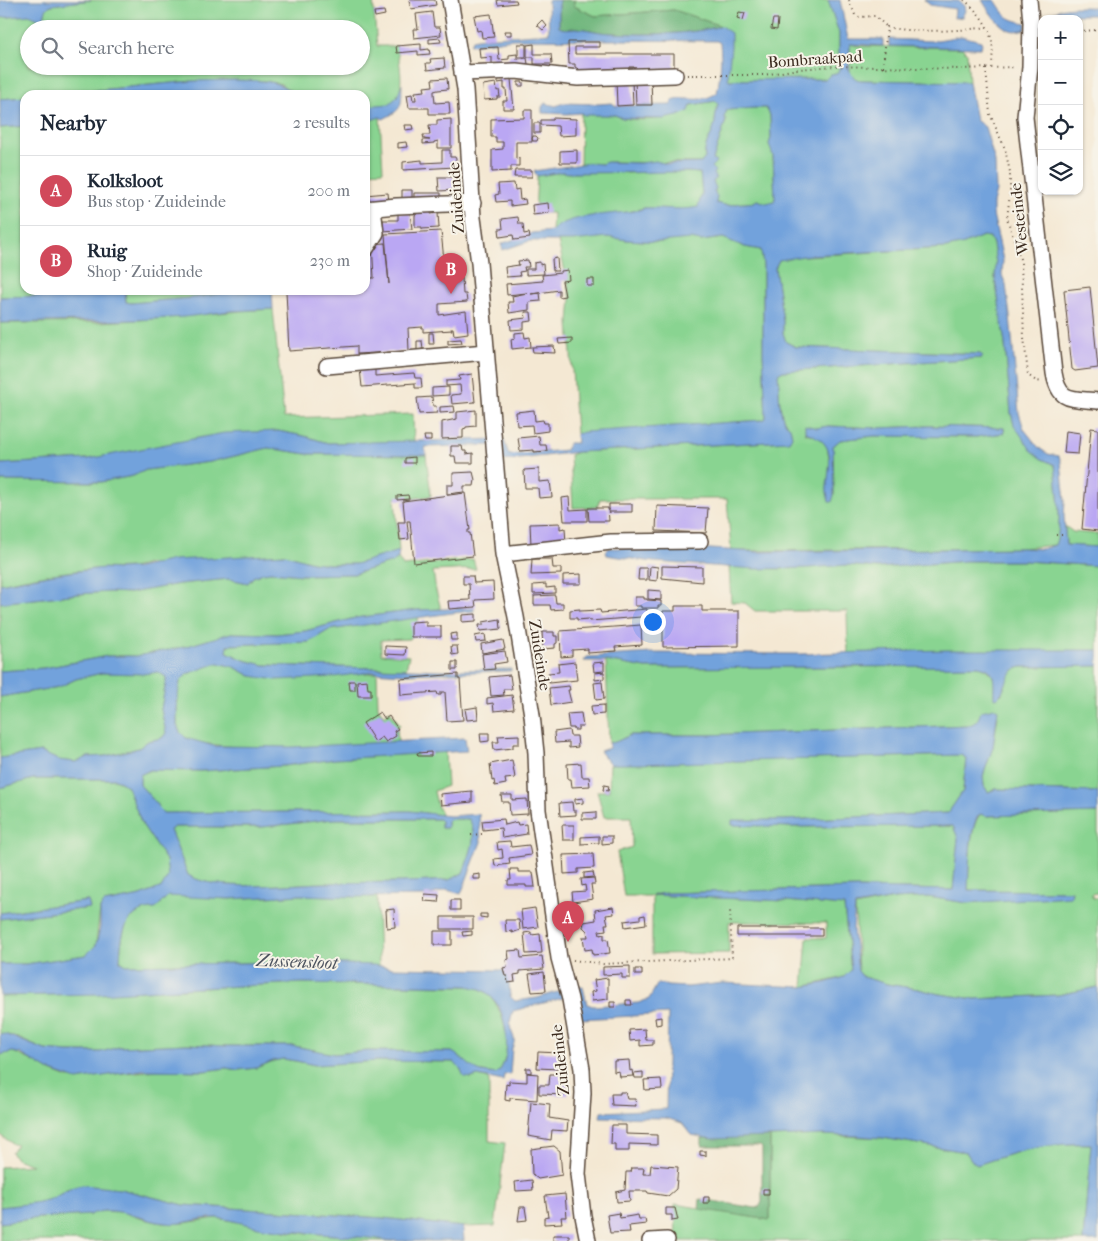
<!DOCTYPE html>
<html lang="en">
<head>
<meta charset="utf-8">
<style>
  :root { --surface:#fff; --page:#f2f2f3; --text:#1f2937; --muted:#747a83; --line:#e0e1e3; --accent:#d1495b }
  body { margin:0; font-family:"IM FELL French Canon",serif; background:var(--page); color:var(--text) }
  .controls { position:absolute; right:15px; top:15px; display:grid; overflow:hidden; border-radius:10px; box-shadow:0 1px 4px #0004 }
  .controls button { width:45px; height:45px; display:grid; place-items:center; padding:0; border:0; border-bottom:1px solid var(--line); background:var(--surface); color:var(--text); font:25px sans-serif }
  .you { position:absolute; left:652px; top:621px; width:18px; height:18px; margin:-12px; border:4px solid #fff; border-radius:50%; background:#1a73e8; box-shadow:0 0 0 8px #1a73e833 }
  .badge { display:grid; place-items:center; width:32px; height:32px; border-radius:50%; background:var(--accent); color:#fff; font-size:16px; font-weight:700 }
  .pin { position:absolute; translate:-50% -41px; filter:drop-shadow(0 1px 2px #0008) }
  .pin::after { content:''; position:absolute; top:26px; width:18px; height:15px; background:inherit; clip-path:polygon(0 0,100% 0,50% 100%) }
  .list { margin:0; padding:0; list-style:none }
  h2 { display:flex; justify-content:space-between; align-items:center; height:65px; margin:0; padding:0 20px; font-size:21px }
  h2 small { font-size:16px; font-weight:400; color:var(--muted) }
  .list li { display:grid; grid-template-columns:32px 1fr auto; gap:15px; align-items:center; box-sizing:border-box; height:70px; padding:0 20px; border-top:1px solid var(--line) }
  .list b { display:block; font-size:19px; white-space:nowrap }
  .list p { margin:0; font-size:16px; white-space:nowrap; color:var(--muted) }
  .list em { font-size:16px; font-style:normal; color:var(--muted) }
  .icon { flex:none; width:28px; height:28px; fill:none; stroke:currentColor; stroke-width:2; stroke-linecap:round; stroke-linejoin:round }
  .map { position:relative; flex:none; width:1098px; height:1241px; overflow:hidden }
  .search { position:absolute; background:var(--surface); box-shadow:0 1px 4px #0004; left:20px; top:20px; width:350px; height:55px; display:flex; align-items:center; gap:12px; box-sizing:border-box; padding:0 18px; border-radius:28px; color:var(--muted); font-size:19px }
  .panel { position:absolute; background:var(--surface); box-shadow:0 1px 4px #0004; left:20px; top:90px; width:350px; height:205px; border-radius:15px }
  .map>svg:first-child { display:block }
  .green { fill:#89d491; stroke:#627f58; fill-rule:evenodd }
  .forest { fill:#6eb67b; stroke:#54704c }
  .water { fill:#72a2dc; stroke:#56667d; fill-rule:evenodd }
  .building { fill:#baa7f3 }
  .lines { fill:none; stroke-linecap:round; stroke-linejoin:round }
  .minor-casing { stroke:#574639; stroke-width:18 }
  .path { stroke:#574639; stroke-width:2; stroke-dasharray:1 4; stroke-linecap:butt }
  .minor { stroke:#fff; stroke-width:15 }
  .labels { text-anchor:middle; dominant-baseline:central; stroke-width:4; stroke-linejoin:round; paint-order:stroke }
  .street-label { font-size:16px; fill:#3b2a1e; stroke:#f7f3e8 }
  .water-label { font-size:18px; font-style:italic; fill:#4e5460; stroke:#f7f3e8 }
</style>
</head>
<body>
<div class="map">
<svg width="1098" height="1241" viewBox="0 0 1098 1241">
  <rect width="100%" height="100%" fill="#f7f3e8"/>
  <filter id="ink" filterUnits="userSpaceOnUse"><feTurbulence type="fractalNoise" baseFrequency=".02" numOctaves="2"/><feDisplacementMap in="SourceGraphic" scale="10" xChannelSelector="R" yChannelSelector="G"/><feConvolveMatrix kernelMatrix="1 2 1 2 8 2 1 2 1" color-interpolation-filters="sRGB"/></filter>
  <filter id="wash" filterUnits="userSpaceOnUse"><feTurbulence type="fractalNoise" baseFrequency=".0096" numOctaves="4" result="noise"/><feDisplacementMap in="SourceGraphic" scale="20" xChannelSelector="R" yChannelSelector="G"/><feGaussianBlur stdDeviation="1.12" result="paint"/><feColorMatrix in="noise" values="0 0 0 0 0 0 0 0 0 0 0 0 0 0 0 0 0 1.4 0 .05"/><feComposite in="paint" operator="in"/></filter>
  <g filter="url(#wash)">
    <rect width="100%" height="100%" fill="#f4e8d3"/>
    <path class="green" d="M91 0H373L377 46H397C399 62 408 97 389 104 382 107 372 106 365 106V95H295L281 84 267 81 235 80 192 81 45 95H25V97L0 99V18L29 15 45 20C44 14 45 8 51 5ZM29 29H361V66H29Z
      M574 0H828L839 33V70L837 73 831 74 826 79 729 80 728 77 729 64 721 26 674 10 595 16 574 6Z
      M850 44 858 46 962 48 967 53 969 82 859 80 854 78 850 74Z
      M716 101 718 104C715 113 716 121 713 130 710 139 703 147 705 158L701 163C670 162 641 163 611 162 606 162 604 164 600 164 592 164 588 163 580 165L581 113C591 116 601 114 612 115 616 115 619 117 623 118 645 122 669 119 689 111L691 105Z
      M754 108H766L770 115 771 138 769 144 773 156 775 199 774 201 766 203 757 200C752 204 751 202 745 203 731 203 732 208 716 203 715 191 714 180 711 167L716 162 713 160 726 121 724 117 727 110Z
      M380 116 383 171 365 172V122Z
      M25 126V290H101L82 295 0 297V128Z
      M623 171 627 173 670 171 700 173 702 193 699 208 684 210 644 208 552 231 553 213H535L537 176 562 172 570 173Z
      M983 236 990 237 993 244 996 263 995 277 1005 344 1011 413 1014 425 1040 458 1055 465C1057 485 1063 527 1055 545L1022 548 944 549 736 551 731 550 727 499H600L597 507 573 508 570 455 578 452 789 441 792 436 790 427C777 420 780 388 778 374L783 371 981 358 980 354 796 347 786 342 783 333V321L775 268 779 260 787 257 946 248 964 244ZM806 426 817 428 828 426 878 428 928 426 1004 428V433L976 437 874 436 840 440 833 446 834 495 828 481 830 463 827 446 817 436 805 433Z
      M607 237 627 240 660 242 690 238 701 241 724 238 745 247 761 250 763 265V353L766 418 763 420 576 434 569 322 571 298 558 241Z
      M125 290H234L233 292 190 298 131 303 126 302Z
      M273 309 284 418 413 414 414 442 328 443 304 436 278 431 88 459 0 464V323C46 323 92 323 139 320 183 317 228 311 273 309Z
      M268 448 307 454 426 455 431 496 409 499 395 498 399 551 356 564H328L312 562 285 554 148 564C129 571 112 567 93 569 62 572 30 577 0 584V481L101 482 133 476 146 470 210 462Z
      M1065 526 1073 532 1098 534V547L1066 545Z
      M398 558 403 566 473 559 476 569 433 571 436 591 441 609 417 610 355 618 305 631 277 634 231 633 184 647 137 656H108L44 668 0 671V603L78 594 109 592 130 593 179 584 229 579 248 583 253 577 263 573 271 572 301 575 354 574 393 562Z
      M966 561H1025L1098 566V650L848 653 847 611H755L745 603 731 602 729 567 782 569 847 565 878 568Z
      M419 617 414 634 410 639 381 640V654L409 656 406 669 264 665 244 660 227 652 228 645 309 642 329 630Z
      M606 661 646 668 978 666C991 668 996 678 994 690L1001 695C1007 684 1007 670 1021 667L1098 666V792L996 789 988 792 984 786 983 776 993 747 998 716 980 717 974 724 969 725 707 735H630C623 738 617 743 609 743Z
      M218 663 234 667 251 676 377 673 378 707 384 716 390 711 400 725 397 727 398 742C362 744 200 758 180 733 175 726 177 709 178 700 178 694 178 686 181 681 187 670 206 667 218 663Z
      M158 672 166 677V682L161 709 166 733 162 738 148 741 139 748 106 756 88 757 76 762 58 760 41 752 0 758V697L59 687 76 679 102 673H152Z
      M445 752 447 786 434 791 437 805 442 815 410 811 162 813 155 802 140 785V775L150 770 200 771 283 766 335 759Z
      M961 755 966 758 963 791 948 813 785 820 732 821 789 827 953 826 958 838 953 890 858 888 666 893 652 895 786 901 844 906 851 970 844 977 803 987 807 938H826V923L729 922V953L652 954V896H624L617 852 632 847 631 817H604L597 791H609L610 764Z
      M33 779H115L127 786 142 824 166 860 169 877 162 887 141 896 104 903 100 909 96 945 86 955 26 964H0V919L90 908 88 901 0 913V788Z
      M1098 813V893L1091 894 1093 898H1098V987L1058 995 975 999 939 994 918 989 887 984 863 977 858 971 855 907 894 899 912 898 928 897 967 903 1072 891 968 890C969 874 969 823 981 814L987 816Z
      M333 819H439L441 821V828H447V821L449 819H469C479 836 469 856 463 873L449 880C407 883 365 882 323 883 291 884 213 892 188 875L170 830 174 827H262Z
      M179 895 229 899 301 895 377 897 379 966 297 962 126 965 120 961C121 936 124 909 155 909L168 896Z
      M302 983 446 986C458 986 474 985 484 991 505 1003 516 1058 496 1074L477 1071 452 1052 368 1051 334 1054 294 1046H226L187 1044 119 1047 101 1052H68L45 1050 13 1036 0 1034V996C101 994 201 988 302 983Z
      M13 1052 35 1062 48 1070 68 1078 159 1070 204 1071 226 1068 238 1070 256 1068 273 1061 283 1059 296 1061 315 1065 378 1061 455 1062 471 1078 478 1076 489 1079V1141L505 1143 495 1226 463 1227 383 1218 184 1205 120 1189 66 1190C53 1204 19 1205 0 1207V1167L32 1165 16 1159 11 1152 17 1145 13 1144 0 1135V1055Z
      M822 1135 883 1138 966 1152 972 1161 977 1165C1018 1151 1048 1142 1091 1144L1083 1241H676L675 1204 770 1220V1137Z
      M96 1211 123 1212 139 1218 162 1223H184L217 1218 290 1232 380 1238 393 1241H0V1223L39 1218 90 1215Z"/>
    <path class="forest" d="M559 0H574V6L595 16 674 10 721 26C689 35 646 35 612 33 600 33 589 29 577 28 571 28 564 30 559 27Z
      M770 1137V1220L699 1209 700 1199 756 1208 760 1206 762 1202V1148L760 1146H702V1138Z"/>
    <path class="water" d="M8 0H91L51 5C45 8 44 14 45 20L43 21 29 15 0 18V1Z
      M548 0H559V27C564 30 571 28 577 28 589 29 600 33 612 33 646 35 689 35 721 26L731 33V47L728 77 729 80 826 79 831 74 837 73 839 70V33L828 0H840L848 39H883V46L850 44C850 57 844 75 859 80L969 82 976 120 985 127 995 162 996 191 993 203V214L1003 260 1002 275 1006 285 1010 316 1019 413 1024 429 1039 448 1048 454 1059 456 1061 462 1065 501 1064 516 1066 545 1098 547V566L1025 561H966L878 568 847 565 809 568 756 569 654 562 612 556 607 555 606 552 608 548H696L758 552 1022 548 1042 549 1055 545C1063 527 1057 485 1055 465L1040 458 1031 450 1014 425 1011 413 1005 344 995 277 996 263 993 244 990 237 983 236 964 244 946 248 810 255 779 260 775 268 783 321V333L786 342 796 347 980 354 983 356 981 358 783 371 778 374C780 388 777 420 790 427L792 436 789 441 578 452 503 461 501 445 425 447 426 455 307 454 268 448 210 462 146 470 133 476 101 482 0 481V464L88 459 224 433 278 431 304 436 328 443 501 439 504 440 509 455 566 450 569 443H577L576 434 584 432 763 420 766 418 763 353V265L761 250 745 247 723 238 701 241 690 239 660 242 627 240 607 237 573 241H530L503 250 501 244 532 233 552 231C567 214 611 215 633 211 637 211 641 209 644 208 663 207 680 211 698 207L702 193 700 173 688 172 570 173 562 172 537 176 534 171 589 163 602 164 607 162 640 163 656 161 667 164 701 163 705 158C703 147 710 139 713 130 716 121 715 113 718 104L716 101 691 105 689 111 678 116 663 119 622 118 615 115H584L581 113 567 114 542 113V107L545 103 556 106 563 103 598 104 612 103 616 106 671 105 672 101C691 95 697 105 717 93 720 77 722 60 720 43L717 41 513 39 470 45 472 40 482 38 549 33ZM754 108H766L770 115 771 138 769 144 773 156 775 198 774 201 766 203 757 200C752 204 751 202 746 203 732 203 732 208 716 203L717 196 714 192 716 188 713 182 716 178 713 174 715 171 711 167 716 162 713 160 726 120 724 117 727 110Z
      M924 0 959 1 964 6 965 11 962 17 954 18 955 9 930 5Z
      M982 0H995C1006 16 1005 19 1026 23V29C1021 30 1015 32 1010 30 998 26 988 10 982 0Z
      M1098 7V15H1060L1057 19H1047C1057 3 1081 8 1098 7Z
      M961 36 981 41 982 44 980 48 889 46V39L932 41Z
      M235 80C257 81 278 78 295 95H45L192 81Z
      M402 84C401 106 404 109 383 119L380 117 365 122V106L389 104 397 97Z
      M25 97V126L0 128V99Z
      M101 290H125L126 302 131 303 190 298 233 292 272 291 273 309 231 311 185 317 136 320 0 323V297L82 295Z
      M805 425 817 428 828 426 878 428 928 426 1004 428V433L976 437 874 436 840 440 833 446 834 495 832 502H829C828 497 826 491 827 486 830 460 836 442 805 432Z
      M399 551 398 558 393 562 354 574 301 575 271 572 263 573 253 577 248 583 229 579 179 584 130 593 109 592 78 594 0 603V584L54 574 103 568 119 569 138 568 173 560 285 554 312 562 328 564H356Z
      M474 608V611L452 613 329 630 309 642 228 645 227 652 244 660 264 665 446 670 511 669V671L405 674 372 672 333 677 276 680 251 676 234 667 218 663 187 674 180 682 177 702V725L180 732 186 738 214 746 292 747 465 738 467 751 335 759 283 766 200 771 150 770 140 775V785L155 802 162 813 410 811 449 816 479 814 481 842 461 894 447 890 426 896 357 897 301 895 229 899 168 896 155 909C124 909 121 936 120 961L126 965 297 962 374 965 393 968 500 970 508 972 510 996 515 1001 537 998 574 987H583L587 1004 593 1006 638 1003 649 999 658 983 668 986 688 987 723 983 803 987 824 983 844 977 851 970 844 906 786 901 652 895 666 893 858 888 953 890 958 838 953 826 789 827 732 825V820H785L948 813 963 791 966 758 961 755 635 764H610L600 751 609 748V743C617 743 623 738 630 735H707L969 725C977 723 979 718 981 711L994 708 998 710 993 747 983 776 984 786 988 792 996 789 1098 792V813L987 816 980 814C969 823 969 874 968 890L1072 891 1071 896 967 903 928 897 912 898 894 899 855 906 853 929 858 971 863 977 887 984 918 989 939 994 975 999 1058 995 1098 987V1241H1083L1091 1144C1048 1142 1018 1151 977 1165L972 1161 966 1152 883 1138 857 1136 822 1135 712 1139 692 1135 682 1123 666 1118 600 1117 601 1112 666 1109 668 1014 581 1019 576 996 563 998 513 1011C512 1015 510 1020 510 1024 510 1033 518 1038 512 1048L510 1074 504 1075 503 1081 478 1076 471 1078 464 1077 461 1070 454 1062 378 1061 315 1065 296 1061 283 1059 273 1061 256 1068 238 1070 226 1068 204 1071 142 1070 77 1080 48 1070 21 1054 13 1052 0 1055V1034H5L45 1050 68 1052H101L119 1047 187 1044 226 1046H294L334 1054 368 1051 452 1052C461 1056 467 1064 475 1069 480 1073 490 1073 496 1074 512 1062 507 1024 499 1007 496 1002 491 996 486 992 481 988 474 988 468 986L302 983 158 990 100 994 0 996V964H26L86 955 96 945 100 927V909L104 903 141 896 162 887 168 876 166 860 142 824 127 786 116 779H33L0 788V758L41 752 58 760 76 762 88 757 106 756 139 748 148 741 162 738 166 733 161 709 166 682V677L158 672 143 674 102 673 76 679 59 687 0 697V671L44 668 108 656H137L184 647 231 633 277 634 305 631 355 618 417 610ZM333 819H439L441 821V828H447V821L449 819H469C479 836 469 856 463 873L449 880C407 883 365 882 323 883 292 884 213 892 188 875L170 830 174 827H262Z
      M945 650H1098V666L1021 667C1005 671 1008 689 997 698L994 697C993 682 998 669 978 666L646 668 606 661H584L587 657 652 653 799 654Z
      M88 901 90 908 0 919V913Z
      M83 1185 120 1189 184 1205 383 1218 463 1227 464 1241C441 1241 418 1241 395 1241 386 1241 377 1238 369 1238 336 1235 303 1233 270 1229 252 1227 235 1220 217 1218 199 1217 183 1226 165 1223 142 1221 113 1203 90 1215L39 1218 0 1223V1207C16 1205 32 1204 47 1200 61 1196 69 1186 83 1185Z"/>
    <g id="blocks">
      <path class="building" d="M409 0H435L436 5 411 9Z
        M497 0H516L517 3 498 5Z
        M384 11 385 15 375 17 374 12Z
        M432 12 434 27H440L441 35 414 38 413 29H418L416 14Z
        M739 12 745 13 743 20 737 18Z
        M491 14 494 37 482 38 481 30 477 31 474 16Z
        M773 19H778L777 30 771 29Z
        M542 20 547 26 543 30 537 25Z
        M504 31H511V35H505Z
        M440 38 441 42 429 43V39Z
        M568 42H600V47H575V54H674V70H634V67H629V70H580L575 67V64H569Z
        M421 44V50L429 49 430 54 418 55V51L397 53 396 46Z
        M518 44H526V57H518Z
        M534 44V54H551L552 64H534V57H527V45Z
        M498 47 499 60 509 59V55L517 54V59L527 58 528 64 492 67V57L480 58 479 48Z
        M444 58 445 68 427 70 426 63H431L430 59Z
        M504 77V79H511L514 109H503V101H507L506 89H504V82L498 83V78Z
        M447 78 448 89 438 90 434 91V93L435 103 449 102 450 114H429V108H409L407 95 412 94 413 100H416L415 92 425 91 424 87 433 86 432 79Z
        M651 79 652 105H636L635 80Z
        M616 80H632L633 105 617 106Z
        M518 82H523V86H518Z
        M496 83 497 91 499 90 500 97H497V99L484 100 483 85Z
        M524 110H532V142H516V159L519 158V166H511V171L492 172V150L503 149V142H496V137H491V119L524 118Z
        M553 118 576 119V135L559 136 558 126 541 125V120H553Z
        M451 119V148H438V141L434 142V143L423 144V140H430L424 139 423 135H430L429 125H437V120Z
        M534 123H540V133H534Z
        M404 125H412L413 129 405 130Z
        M533 136H536L538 138 537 141H533L532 139Z
        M406 142 407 147 398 148V143Z
        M442 150H450V157H455L456 159 455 167 403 170V162L422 160V163L442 162Z
        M577 150V163H560V151Z
        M515 170H532V177H514Z
        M438 177H456V190L439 191Z
        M514 183 515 190 519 189 520 200 525 199 526 204 510 206V201L496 202 495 195 499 194 498 184Z
        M402 190H412V200L402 201Z
        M388 193 389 202 365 204V195Z
        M414 193H441V200H414Z
        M548 203 549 213 533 215 532 205Z
        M417 211H431V214L438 213 439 228 422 229V227H415V215L417 214Z
        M398 213H410L412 229 383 231V220H398Z
        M518 217 519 224H523L524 234 529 233 530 238 514 240 513 235 500 237 499 229H503L502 219Z
        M441 231 446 280 462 278 463 294H466L467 302 439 304V315L466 311 468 333 454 335 453 328H451L452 330 423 332V327L408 328 409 351 357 354V346L289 351 286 291 365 290V275H369V278H374L372 244 385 243 389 284 385 234Z
        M557 258 558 271H553L552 259Z
        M528 260 529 267H524L525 271 519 272 520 276 506 277 505 267 519 265 518 261Z
        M540 262V265L543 264 544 274 526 275V269H534V263Z
        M568 270 569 280 562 281 565 296 559 297V290L531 294 540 293 541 301 529 302V310L509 313 508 302H513L512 296 527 293 507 295 506 284 543 281 542 275 561 273V271Z
        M587 279H594V286H587Z
        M1090 287 1098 368 1075 371 1072 369 1064 290Z
        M525 312H531L532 321 524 322V329L511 330 510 320 526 318Z
        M524 332 525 338 530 337 531 347 512 349 511 339 515 338V333Z
        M429 333H433L434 344H429Z
        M572 338V343L559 344 558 339Z
        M461 339 462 343 448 344V340Z
        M417 341H422L423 349 417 350Z
        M554 346 555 353 533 352 532 347Z
        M375 368V376L414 373 415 378H421L422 388H415V383L362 387 360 369Z
        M472 374 475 402 452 404 451 395 461 394 460 385 446 386V381L460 380 459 376Z
        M449 387V395L432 396V388Z
        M432 397 433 406H436L437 413 419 414 417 398Z
        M454 406 455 412 440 413V407Z
        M476 410V426L466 427V428L463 429V438L442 439V422L457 419V412Z
        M534 410 535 421 543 420 544 423H548V431L533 433 532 425 517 426 516 412Z
        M1091 428 1098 429V531L1082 529Z
        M1066 431 1080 433 1078 454 1064 453Z
        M424 436H431V441H425Z
        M539 436 540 445H546L547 451 534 452V450L520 451 518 438Z
        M451 446H462L463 451H466V454L473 453V463H456L455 456H451Z
        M415 457V463H405V458Z
        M539 469V482L550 481 552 497 539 498 538 488H525L524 470Z
        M473 472 475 480 474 486H464V492L447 494V485H453V473Z
        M465 493 470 530H468V533H470L473 556 414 563 410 521H407L409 539 400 540 398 522H405L403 501Z
        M408 495 409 499 397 500V496Z
        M569 497 570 510 587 509V521H564L562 498Z
        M609 504H632V512H609Z
        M657 506 708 508 706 533 656 531Z
        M588 508H608L609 521H589Z
        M560 523V529L565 528 566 544 531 545 530 524Z
        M532 559H552L553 568H561V574L531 575Z
        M650 566 658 567 657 581 649 580Z
        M662 566 702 567V582L662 578Z
        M639 568H647V580H638Z
        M581 574V584H563V575Z
        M463 576H473L474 583 493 582 494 599 475 600 476 607 449 609 448 601 470 600 469 584H463Z
        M546 584V588L555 587V593L533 594V585Z
        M648 590 661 591V600L648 599Z
        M555 595 556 603H563V609L551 610 550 605H534V596Z
        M635 597H644V599H647V600L661 601V606H658V608H641V606H635Z
        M675 606H702V611H739V646L663 647V611H675Z
        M580 609V611L600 610 601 613 647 609V615L641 616V617L590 621 589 619 577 620V618H570V610Z
        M476 614V621L462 622V615Z
        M500 619 501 629 480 631 479 625H483V622Z
        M426 621V626H441V637H411V622Z
        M641 625 642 645 615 647 616 651 588 653V649L572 650V656L561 657 560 631Z
        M542 632H554V636H557V643L555 644V648L543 649Z
        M457 633V640H451L450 634Z
        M485 634 486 641 476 642 475 636Z
        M503 640 505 649 482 653 481 644Z
        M385 646 406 647 405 655 385 654Z
        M451 646H457L458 654 452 655Z
        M505 651 507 662 494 664 495 669 484 670 482 654Z
        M452 662H457V670H452Z
        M575 662 577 680 549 683 548 673 559 672 558 664Z
        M604 662V671L594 672 593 663Z
        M604 672V679L595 680V673Z
        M458 674V679H460L463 720 447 721 445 692H441V695H438L437 692 401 695 400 679Z
        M510 675 512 689H503L504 695 491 696 489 677Z
        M367 680 368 689H371V696H358L357 681Z
        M349 681H355V690H350Z
        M602 682 604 699 596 700 594 683Z
        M569 686 570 690H568L571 702 551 705 549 688Z
        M512 695 514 709 494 711 493 703 487 704V698Z
        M604 705V714L592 715 591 706Z
        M477 707 478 719 467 720 465 709Z
        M380 712 385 719 389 716 398 729 394 731 396 736 386 742 382 737 375 742 363 723Z
        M581 713 583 727H578V730H574V728H569L567 714Z
        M569 730 570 736H577L578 747 569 748V742L555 743 554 732Z
        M480 733H489V741L481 742Z
        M519 735V744H513V748L494 750 493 742H499L498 736Z
        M431 752V756H418L417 753Z
        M512 760 515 778 505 779 506 784 495 786 494 780 492 781 490 764Z
        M581 763 582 777H589L590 786 572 787 571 779H568L567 764Z
        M604 785 609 786 608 791 603 790Z
        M472 791V802L441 805 440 794Z
        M501 795H512V800L527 799 528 814 510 815 509 802H502Z
        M583 798V803L575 804V799Z
        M572 802 573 811H576V815L560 816 559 803Z
        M596 812V819H582V813Z
        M504 819 505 825 517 822 518 825 526 824 527 834 502 838 501 828 483 830 482 821Z
        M562 825H574V840H563Z
        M599 836V843L581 844V837Z
        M602 836H612V843L602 844Z
        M510 841 511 847 529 845 531 855 509 858 510 864 495 866 494 859 503 858 502 849 498 850 497 842Z
        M593 854 594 868 578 869V873L564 874 563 855Z
        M510 869H518V872H533L535 887H526V885H508V880H511Z
        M593 872 594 877 584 878V873Z
        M480 874V879H473V875Z
        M594 878 595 884H591L593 899 573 902 572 892 586 891 585 885 582 886 581 879Z
        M425 894 439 895 438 902 424 901Z
        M451 900H460V910H451Z
        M613 907 614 914 606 915 608 924H605L606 930 599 931 600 935 604 934V939H608L610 953 593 955 592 949 585 950 583 937H588L587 931 583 927 584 922 596 920 595 910Z
        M535 908 538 927 523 929 521 910Z
        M394 909 395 927 387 928 386 910Z
        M480 914H487V918L480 917Z
        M645 915 646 924 625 927 624 921 640 919V916Z
        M441 917H473V929H441Z
        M505 920H519L520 930 512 933V931L506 932Z
        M737 928H822V936H737Z
        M434 931H452V945H434Z
        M472 931V935L463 936 462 932Z
        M531 932V935L540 934 542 953 526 954 524 933Z
        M520 950 521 958 542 956 544 969 520 971V974L514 975 515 982 508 983 507 976H505L503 968 507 967 506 960 509 959 508 951Z
        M630 966V978H622V974L603 975V967Z
        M635 969H642V975H635Z
        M544 972 546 991 532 992 529 974Z
        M608 978V999L592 1001 591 992 596 991 594 980Z
        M626 1000H631L632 1005H626Z
        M610 1002H615V1007H610Z
        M661 1017V1024L656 1025 655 1018Z
        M645 1029 646 1040H653V1045L640 1046V1040L630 1041 629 1030Z
        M538 1052 560 1053 559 1069 537 1068Z
        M629 1060 630 1071 632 1070 633 1076 620 1077 619 1071 614 1072V1061Z
        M526 1068H531V1073L526 1072Z
        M643 1072V1078H635L634 1073Z
        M527 1073 538 1074 537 1100 510 1098V1101L505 1100 506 1084 509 1085V1081L527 1082Z
        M550 1074H561L560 1080H567L568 1095 539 1094V1085H549Z
        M661 1079 662 1089 645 1090 644 1080Z
        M620 1092H625L627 1099H635L636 1106 612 1105 611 1094H620Z
        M531 1102 550 1104 549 1118 568 1121 567 1131 552 1130 551 1140 528 1136Z
        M612 1125H626V1134L657 1135V1145L629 1144V1151H615V1144H611Z
        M554 1146 560 1151 562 1175 538 1179 532 1174 531 1149Z
        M700 1151H706V1156L700 1155Z
        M651 1165 678 1167 676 1189 668 1196 648 1193 647 1191H629L630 1201 617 1202 616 1192 625 1190 626 1172H631L632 1168H644L643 1174H650Z
        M532 1180 533 1190 516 1191 515 1182Z
        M763 1189H769V1194H763Z
        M565 1194 567 1217H561L562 1223 544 1224V1218L548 1217 545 1196Z
        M704 1197H709V1203H703Z
        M520 1207H525L527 1220 518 1221Z
        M666 1208H675L678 1220 672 1221V1215H666Z
        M619 1213 620 1218 638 1215 639 1219H645L646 1224 629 1226 630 1232 610 1233 607 1215Z
        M553 1235H569V1241H553Z"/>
    </g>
  </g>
  <g filter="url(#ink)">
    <use href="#blocks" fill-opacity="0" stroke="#574639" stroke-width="1"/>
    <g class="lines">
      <g class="minor-casing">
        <path id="minor" d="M450 0 465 89 473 218 479 263 503 554 516 617 532 715 536 753 538 810 559 958 570 999 582 1069 583 1093 578 1174 583 1216 588 1241
          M1029 0 1031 22 1030 67 1025 117 1054 373C1059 403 1072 398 1098 401
          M462 73 516 71 578 78 675 75
          M365 209 397 206 473 203
          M365 250 376 233 373 209
          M327 366 486 352
          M503 554 611 542 700 541
          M650 1241 667 1240"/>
      </g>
      <path class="path" d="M849 0 855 15 859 17 875 16 887 27
        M964 0C975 8 988 24 991 38 994 46 992 57 992 65
        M1079 31 1098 30
        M883 67 887 27C908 33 964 31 987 27
        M986 69 990 114 1005 149 1010 172V194L1007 218 1021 262 1024 337 1028 375 1036 381 1043 382
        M687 75H764L798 69 835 66 960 69 1016 67
        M1056 535H1066
        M471 835 482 834
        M573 960 603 964 732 958 730 910"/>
      <use href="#minor" class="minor"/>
    </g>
  </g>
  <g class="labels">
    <g class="street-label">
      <text transform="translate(815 59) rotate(-4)">Bombraakpad</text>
      <text transform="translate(456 198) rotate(-94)">Zuideinde</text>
      <text transform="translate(1019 219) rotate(-96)">Westeinde</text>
      <text transform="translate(540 655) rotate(81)">Zuideinde</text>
      <text transform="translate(560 1060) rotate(-96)">Zuideinde</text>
    </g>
    <g class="water-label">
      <text transform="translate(297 962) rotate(2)">Zussensloot</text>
    </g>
  </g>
</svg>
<div class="controls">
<button>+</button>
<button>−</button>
<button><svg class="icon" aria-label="locate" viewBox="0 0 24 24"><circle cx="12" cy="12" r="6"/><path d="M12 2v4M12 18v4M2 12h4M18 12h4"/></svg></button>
<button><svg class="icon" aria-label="layers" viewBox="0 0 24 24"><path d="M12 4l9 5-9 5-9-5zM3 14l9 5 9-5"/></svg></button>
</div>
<div class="you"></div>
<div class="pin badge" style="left:568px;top:942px">A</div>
<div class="pin badge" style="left:451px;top:294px">B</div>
<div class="search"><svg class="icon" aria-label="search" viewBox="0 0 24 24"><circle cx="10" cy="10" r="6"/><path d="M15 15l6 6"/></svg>Search here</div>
<section class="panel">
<h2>Nearby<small>2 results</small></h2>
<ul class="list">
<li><span class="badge">A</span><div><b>Kolksloot</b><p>Bus stop · Zuideinde</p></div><em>200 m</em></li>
<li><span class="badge">B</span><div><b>Ruig</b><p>Shop · Zuideinde</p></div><em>230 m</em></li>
</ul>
</section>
</div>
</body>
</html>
